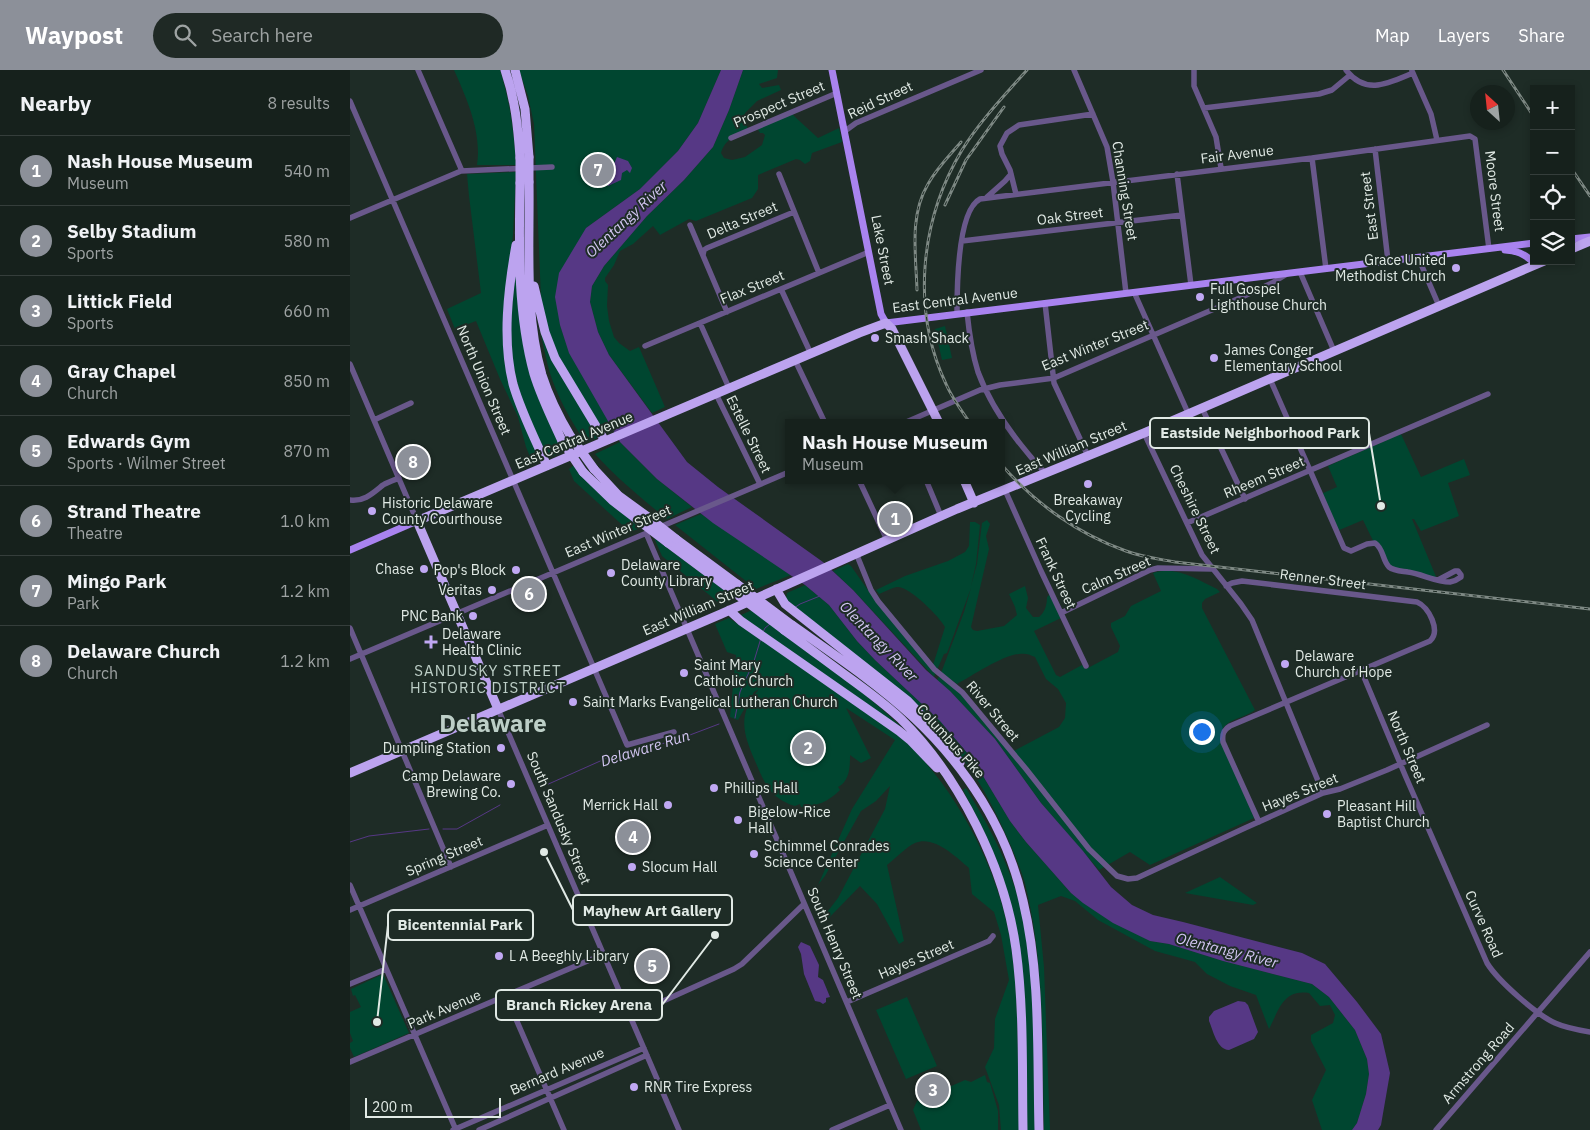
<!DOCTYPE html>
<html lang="en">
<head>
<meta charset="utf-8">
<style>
  :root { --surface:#16211c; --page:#1f2925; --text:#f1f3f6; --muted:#9ea3a3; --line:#353e3b; --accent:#8c9099 }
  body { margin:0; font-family:"IBM Plex Sans",sans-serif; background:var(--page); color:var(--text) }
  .controls { position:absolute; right:15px; top:15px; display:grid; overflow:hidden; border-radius:0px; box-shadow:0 2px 8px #0003 }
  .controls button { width:45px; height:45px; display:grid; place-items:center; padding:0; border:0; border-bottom:1px solid var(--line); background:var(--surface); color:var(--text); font:25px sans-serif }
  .compass { position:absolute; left:1120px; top:15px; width:45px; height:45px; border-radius:50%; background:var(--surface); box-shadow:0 2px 8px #0003; rotate:333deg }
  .scale { position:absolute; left:15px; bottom:12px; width:136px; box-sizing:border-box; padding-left:5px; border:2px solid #e1eae5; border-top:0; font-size:14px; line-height:18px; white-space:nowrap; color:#e1eae5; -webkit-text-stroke:4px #1e2c26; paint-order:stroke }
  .you { position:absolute; left:851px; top:661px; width:18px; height:18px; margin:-12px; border:4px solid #fff; border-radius:50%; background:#1a73e8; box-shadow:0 0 0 8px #1a73e833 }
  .badge { display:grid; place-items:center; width:32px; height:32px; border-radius:50%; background:var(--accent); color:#fff; font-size:16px; font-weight:700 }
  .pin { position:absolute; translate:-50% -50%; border:2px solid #fff; box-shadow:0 1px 5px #0006 }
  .popup { position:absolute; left:435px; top:349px; width:220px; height:65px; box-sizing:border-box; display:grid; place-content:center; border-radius:0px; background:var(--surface); filter:drop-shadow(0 1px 4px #0005); font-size:16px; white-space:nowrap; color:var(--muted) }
  .popup b { font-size:19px; color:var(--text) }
  .popup::after { content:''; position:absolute; left:50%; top:100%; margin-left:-10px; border:10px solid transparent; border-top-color:var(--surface) }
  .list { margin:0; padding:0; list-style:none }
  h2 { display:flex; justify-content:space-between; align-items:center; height:65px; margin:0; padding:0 20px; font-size:21px }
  h2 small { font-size:16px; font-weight:400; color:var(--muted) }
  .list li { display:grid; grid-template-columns:32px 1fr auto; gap:15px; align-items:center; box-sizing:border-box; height:70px; padding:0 20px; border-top:1px solid var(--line) }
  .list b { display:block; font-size:19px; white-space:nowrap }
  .list p { margin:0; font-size:16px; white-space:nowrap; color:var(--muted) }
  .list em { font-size:16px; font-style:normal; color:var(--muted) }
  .icon { flex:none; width:28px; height:28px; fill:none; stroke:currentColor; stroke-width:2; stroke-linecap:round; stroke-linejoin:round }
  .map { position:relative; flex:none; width:1240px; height:1060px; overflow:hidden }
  header { display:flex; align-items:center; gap:30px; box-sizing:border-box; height:70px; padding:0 25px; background:var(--accent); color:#fff }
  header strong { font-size:24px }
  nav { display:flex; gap:28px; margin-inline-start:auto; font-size:18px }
  .search { width:350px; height:45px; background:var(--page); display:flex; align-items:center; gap:12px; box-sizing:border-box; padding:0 18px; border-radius:28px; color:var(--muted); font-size:19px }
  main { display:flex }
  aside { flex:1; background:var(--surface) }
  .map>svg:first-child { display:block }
  .green { fill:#004630 }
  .water { fill:#563885 }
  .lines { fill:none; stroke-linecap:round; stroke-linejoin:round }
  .stream { stroke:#563885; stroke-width:1 }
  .minor { stroke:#69588b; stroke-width:5.5 }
  .major { stroke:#a983ef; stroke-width:7 }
  .highway { stroke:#bca3ef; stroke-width:9 }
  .rail-casing { stroke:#7e8984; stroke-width:3 }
  .rail { stroke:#1e2c26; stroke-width:1; stroke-dasharray:4; stroke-linecap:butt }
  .highway-bridge { stroke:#bca3ef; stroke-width:9 }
  .poi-dot { fill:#c0a8f3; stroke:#1e2c26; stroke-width:2 }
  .labels { text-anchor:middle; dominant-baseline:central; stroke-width:4; stroke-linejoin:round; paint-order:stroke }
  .street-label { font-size:14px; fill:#e1eae5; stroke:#1e2c26 }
  .poi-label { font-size:14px; fill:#e1eae5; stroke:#1e2c26; text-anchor:start }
  .water-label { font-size:15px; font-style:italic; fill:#d2c5f1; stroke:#1e2c26 }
  .neighbourhood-label { font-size:15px; letter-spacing:1px; fill:#bdcfc7; stroke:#1e2c26 }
  .town-label { font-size:24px; font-weight:bold; fill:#bdcfc7; stroke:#1e2c26 }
  .leader { fill:none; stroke:#e1eae5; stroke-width:2 }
  .callout-dot { fill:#e1eae5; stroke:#1e2c26; stroke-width:2 }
  .callout { fill:#1e2c26; stroke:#e1eae5; stroke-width:2 }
  .callout-label { font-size:15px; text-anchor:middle; font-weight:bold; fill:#e1eae5 }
</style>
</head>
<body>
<header>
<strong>Waypost</strong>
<div class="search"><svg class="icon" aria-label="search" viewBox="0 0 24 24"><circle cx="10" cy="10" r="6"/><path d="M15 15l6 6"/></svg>Search here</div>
<nav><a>Map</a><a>Layers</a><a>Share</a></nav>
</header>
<main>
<aside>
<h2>Nearby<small>8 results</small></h2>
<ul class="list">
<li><span class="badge">1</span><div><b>Nash House Museum</b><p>Museum</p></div><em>540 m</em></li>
<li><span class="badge">2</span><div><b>Selby Stadium</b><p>Sports</p></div><em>580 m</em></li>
<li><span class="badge">3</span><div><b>Littick Field</b><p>Sports</p></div><em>660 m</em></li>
<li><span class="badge">4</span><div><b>Gray Chapel</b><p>Church</p></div><em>850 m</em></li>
<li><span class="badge">5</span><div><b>Edwards Gym</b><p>Sports · Wilmer Street</p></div><em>870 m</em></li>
<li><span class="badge">6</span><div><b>Strand Theatre</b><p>Theatre</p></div><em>1.0 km</em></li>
<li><span class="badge">7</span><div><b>Mingo Park</b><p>Park</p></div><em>1.2 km</em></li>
<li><span class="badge">8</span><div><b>Delaware Church</b><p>Church</p></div><em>1.2 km</em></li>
</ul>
</aside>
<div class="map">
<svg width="1240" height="1060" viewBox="0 0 1240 1060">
  <rect width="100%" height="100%" fill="#1e2c26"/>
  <path class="green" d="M104 0H150C160 32 164 61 166 95H127C132 63 117 29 104 0Z
    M169 0H371L348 53 328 81 290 119 236 158 210 255 219 282 263 358 251 357C235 332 218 307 206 280 198 264 194 246 191 229L184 54 178 26Z
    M393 0H428L427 8 409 14 412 18 429 15 431 20 407 31 395 43V49L398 60C385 66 375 69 371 83L374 88 382 90 395 87 412 75 415 65 413 63H410L407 58 442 43 444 46 468 68 489 58 492 72 462 83 460 91 455 94 450 90 446 89 408 105V119L402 128 346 151 339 149 310 165 303 156 283 174 270 181 264 195 255 208V211L258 215 257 236 259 251 264 267 269 273 280 281 289 277 315 337 302 343 259 285 248 262 240 232 242 216 254 196 297 146 334 110 363 77 379 40Z
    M166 102 163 165 154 242V290L158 307 188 386 187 392 183 394 176 377 168 347 150 309 126 251 105 259 97 239 131 223 119 126 117 104Z
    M166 190 169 242 217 380 198 388 196 387 170 326 159 274Z
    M189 256 202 287 243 358 247 368 235 372C224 355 213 337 205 317 197 298 194 277 189 256Z
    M595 256 602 288 592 290 585 259Z
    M1051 364 1071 407 1114 389 1120 405 1098 413 1109 446 1071 461 1064 449H1062L1087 509C1076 506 1051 503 1042 497 1031 490 1019 462 1013 450L987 461 971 424 987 417 978 396Z
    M270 372 307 409 342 437 317 449C292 429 267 408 245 384Z
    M224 395 293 457 280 462 224 411 219 399Z
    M351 444 441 505 406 519 325 455Z
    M637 450 640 454 636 466 639 479 621 557 623 560 627 561 654 556 667 545 665 537 659 524 675 516 678 528 676 538 683 547H689C695 542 697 535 697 527L700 524 711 548 684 561 706 605 710 607 732 595 736 599 768 582 770 576 761 557V553L775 546 781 536 811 521 803 503C825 495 847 509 867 519L870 522 855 529 852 533V538L905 640C892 650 872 648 870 668L904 748 800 795 780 782 749 800 691 733 645 669 600 621 587 610 590 605 602 614 660 683 709 657 715 648 716 633 708 619 696 609 685 587C679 584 675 583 669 584 653 585 622 606 607 614L591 603 614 542 621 518 597 583 594 584 587 600 583 595 595 557C590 547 559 516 547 517 541 518 534 522 529 524L526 520 555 506 598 491 615 482 619 476 620 452H625L630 455 626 494 621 516 627 494 632 453Z
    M304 468 382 526 369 533 312 486Z
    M498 494 501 496 527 533 586 602 584 607 503 520 483 501Z
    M455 515 479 535 507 571 525 590 590 651 624 691 660 751 676 772 721 823 800 871 819 874 873 891 962 914 979 927 1005 960 1017 989 1019 1004 1016 1024 1007 1053 1002 1060H972L962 1030 976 1000 961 971V965L983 953 985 945 980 935 970 936 959 923C933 919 929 940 919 959L906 925 880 916 857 904 845 892 805 881 748 850 725 831 711 826 688 835 694 897 700 1060H694C692 981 695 899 677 822 674 806 667 791 661 776 642 732 624 700 593 663L436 529 437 523Z
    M402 540C458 582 518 621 566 672L395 550 391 545Z
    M379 548 543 660C603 711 649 797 661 875 670 936 667 999 669 1060H651L649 1035 635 997 644 978 645 949 659 910 651 865 644 842 622 824 619 798C606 787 584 765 565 773 556 777 545 789 537 795L554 871 549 874 527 834 510 816 473 854 471 850 488 828 535 739 540 716 526 731 511 741 475 806 468 815 502 739 545 670 496 638 521 688 511 693 500 685C500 696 500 711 488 717L490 720C478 732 467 736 451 737L450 734 445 736C420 728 415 714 405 691 393 663 387 645 409 619L404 622 388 650 380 647 386 585 377 582 365 554Z
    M616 718C636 751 654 784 666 821 689 897 684 981 685 1060H677L670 882 662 837 649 796 632 757 613 720Z
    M870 807 907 833 903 835 835 823Z
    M33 904 59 963 4 987 0 978V973L3 971 0 963V942L11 937 5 925 3 926 1 919Z
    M557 927 587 996 556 1009 526 940Z
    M635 1005 637 1012 640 1013 648 1041V1060H571L563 1040 567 1031 615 1010 621 1012Z"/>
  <path class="water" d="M371 0H393L379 40 363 77 334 110 297 146 254 196 242 216 240 232 248 262 259 285 337 392 368 417 473 492 503 520 576 600 600 621 645 669 691 733 733 781 761 817 782 835 803 845 833 852 952 883 975 894 1007 932 1031 964 1040 1003 1031 1055 1028 1060H1002L1007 1053 1016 1024 1019 1004 1017 989 1005 960 979 927 962 914 873 891 819 874 800 871 763 853 733 833 721 823 676 772 660 751 624 691 590 651 525 590 507 571 479 535 455 515 363 453 307 409 270 372 219 283 210 255 205 227 209 203 236 158 290 119 328 81 348 53Z
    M267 87 278 91 282 98 280 103 277 100 272 103 271 110 258 116 256 110 263 106 259 98 263 96Z
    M451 872 460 876 469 895 468 907 473 910 480 927 476 928V932L473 934 470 932 465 931 454 904 451 884 448 877Z
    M888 931 895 932 898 935 908 962 904 969 879 980C867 980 863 960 859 951V947L864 941Z"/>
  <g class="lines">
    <path class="stream" d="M444 538 450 534 470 526
      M413 562 415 558 420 554
      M385 648 390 622 404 591 411 568
      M194 716 266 684 324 671 369 654
      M93 759H107L150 735
      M0 772 19 766 79 759"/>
    <path class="minor" d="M68 0 112 101
      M724 0 757 77 763 112 776 223
      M844 0V16L866 67 871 98
      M996 0C1016 26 1039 13 1063 3
      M1062 1 1081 44 1087 70
      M0 31 277 675 324 662
      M854 38 969 24 982 20 1000 5
      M495 61 506 53 631 0
      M381 68 487 23
      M1025 79 1038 191
      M962 88 976 199
      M429 104 469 203
      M827 104 841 215
      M666 124 660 100 652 84 650 76 657 63 669 55 743 44
      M637 127 655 111 661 104
      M0 148 111 101 202 97
      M340 155 377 242
      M612 171 832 145
      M353 185 354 180 357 178 444 142
      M1068 187 1089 236
      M950 202 984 281
      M431 219 461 284
      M784 222 838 343
      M695 233 704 313 738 386
      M617 242C619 262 622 283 628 302 642 340 669 375 696 404
      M607 243C607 219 607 141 630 129L962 88 1120 66 1125 69 1139 179
      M350 253 379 318
      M295 276 519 182
      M445 290 475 353
      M0 294 67 451
      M920 309 994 478 1001 481 1017 474 1025 473C1034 479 1032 490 1039 497 1044 501 1052 501 1058 502 1072 504 1086 512 1100 512 1105 511 1107 510 1111 507V505L1108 501H1105L1088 510
      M366 324 410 414
      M852 338 895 429
      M24 350 61 333
      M554 353 630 320 650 315 704 308 892 227 922 213 937 204
      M794 363 852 485 891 534 902 550 973 723
      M509 410 537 470
      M576 410 591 446
      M655 420 691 501 736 596
      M0 430C14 432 23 423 33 415 38 412 44 410 49 408
      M837 453 1138 324
      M310 457 439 402
      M296 463 551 1060
      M506 483 521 520 528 531 584 599 612 622 676 699 739 779 767 806 778 809 787 808 895 758 973 723 990 719 1037 700 1137 655
      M876 516 882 513 892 511 1067 532C1079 537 1091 561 1080 571L880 656C873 660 872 665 873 672L909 752
      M711 543 800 500 808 498 862 499
      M0 558 101 797
      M0 589 299 462
      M1011 600 1055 705 1137 893C1148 911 1187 945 1205 953 1216 958 1228 960 1240 962
      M148 639 329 1060
      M0 815 106 1060
      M0 840 198 755
      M0 914 36 899
      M156 926 214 1060
      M497 932 632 874 639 871 643 866
      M1188 942 1240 882
      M280 946 384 899 392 894 454 834
      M0 992 254 884
      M103 1060 294 978
      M129 1060 297 985
      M482 1060 540 1035
      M1086 1060 1188 942"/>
    <path class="major" d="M482 0 531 244 536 253 1184 173
      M1221 169 1240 167
      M1155 180C1168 180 1177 185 1186 195
      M0 480 67 451"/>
    <path class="highway" d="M155 0C165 29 168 57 170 88
      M165 0 175 39 179 87
      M179 112C180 176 174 243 192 305 199 327 209 347 221 367
      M170 113C169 176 167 242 184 304 191 327 202 349 212 371
      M166 175C158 220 152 270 163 314 171 342 185 369 197 396
      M1221 179 1240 171
      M184 216 195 262 205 288 255 371
      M244 399 269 426 298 447
      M233 402 263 431 289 451
      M614 410 624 433
      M326 469 387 514
      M318 473 381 520
      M426 519 435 534 558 631 595 670 610 693
      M379 540 391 551 549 661 560 670 587 698
      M442 555C483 584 525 612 562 646 616 696 657 759 673 831 691 905 687 984 689 1060
      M434 560C455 575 476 591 498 607 516 620 535 634 551 649 609 706 655 798 666 879 674 938 672 1000 673 1060
      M148 639 67 451 509 263 536 253 542 259 589 353
      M0 703 371 544 607 439 794 363 1194 191"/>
    <g class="rail-casing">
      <path id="rail" d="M1153 0 1184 47
        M1221 98 1240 126
        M595 135 616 90 654 37
        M567 220C566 185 559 146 578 114 587 98 600 85 611 72
        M620 353C611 340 602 328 596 314 561 240 570 150 612 80 630 51 654 26 677 0
        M651 394C684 433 728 464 776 481 792 487 809 489 825 492L1240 539"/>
    </g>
    <use href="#rail" class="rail"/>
    <path class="highway-bridge" d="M179 112V87
      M170 113V88
      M221 367 244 399
      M212 371 233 402
      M298 447 326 469
      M289 451 318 473
      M387 514 442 555
      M381 520 434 560"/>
  </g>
  <g class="poi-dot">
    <circle cx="1106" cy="198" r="5"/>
    <circle cx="850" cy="227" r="5"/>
    <circle cx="525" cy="268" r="5"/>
    <circle cx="864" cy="288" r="5"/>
    <circle cx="738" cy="414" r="5"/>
    <circle cx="22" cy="441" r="5"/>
    <circle cx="74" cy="499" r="5"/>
    <circle cx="166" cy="500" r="5"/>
    <circle cx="261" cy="503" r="5"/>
    <circle cx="142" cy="520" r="5"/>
    <circle cx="123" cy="546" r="5"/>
    <path d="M78.5 564.5h5v5h5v5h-5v5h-5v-5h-5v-5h5z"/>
    <circle cx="935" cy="594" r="5"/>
    <circle cx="334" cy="603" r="5"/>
    <circle cx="223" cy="632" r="5"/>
    <circle cx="151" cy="678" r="5"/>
    <circle cx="161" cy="714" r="5"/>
    <circle cx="364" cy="718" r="5"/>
    <circle cx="318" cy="735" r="5"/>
    <circle cx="977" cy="744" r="5"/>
    <circle cx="388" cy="750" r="5"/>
    <circle cx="404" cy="784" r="5"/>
    <circle cx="282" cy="797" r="5"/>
    <circle cx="149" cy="886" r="5"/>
    <circle cx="284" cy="1017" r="5"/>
  </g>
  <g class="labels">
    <g class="street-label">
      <text transform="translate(530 30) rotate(-25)">Reid Street</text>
      <text transform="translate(429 34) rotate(-23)">Prospect Street</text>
      <text transform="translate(887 84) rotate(-7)">Fair Avenue</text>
      <text transform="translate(775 121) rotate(81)">Channing Street</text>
      <text transform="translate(1145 121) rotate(83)">Moore Street</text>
      <text transform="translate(1019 136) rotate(-97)">East Street</text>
      <text transform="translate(720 146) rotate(-7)">Oak Street</text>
      <text transform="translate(392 150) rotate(-23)">Delta Street</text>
      <text transform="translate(533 180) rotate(79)">Lake Street</text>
      <text transform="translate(402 217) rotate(-22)">Flax Street</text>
      <text transform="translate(605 230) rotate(-7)">East Central Avenue</text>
      <text transform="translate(745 275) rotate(-22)">East Winter Street</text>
      <text transform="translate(134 310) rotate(67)">North Union Street</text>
      <text transform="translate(399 364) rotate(64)">Estelle Street</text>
      <text transform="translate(224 370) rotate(-23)">East Central Avenue</text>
      <text transform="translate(721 378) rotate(-23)">East William Street</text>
      <text transform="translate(914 407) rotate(-23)">Rheem Street</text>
      <text transform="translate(845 439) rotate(64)">Cheshire Street</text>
      <text transform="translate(268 461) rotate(-23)">East Winter Street</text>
      <text transform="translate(706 503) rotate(65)">Frank Street</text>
      <text transform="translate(766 505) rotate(-24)">Calm Street</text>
      <text transform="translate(973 509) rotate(7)">Renner Street</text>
      <text transform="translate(348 538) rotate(-23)">East William Street</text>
      <text transform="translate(643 641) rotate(50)">River Street</text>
      <text transform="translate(601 671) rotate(48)">Columbus Pike</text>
      <text transform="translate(1057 677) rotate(67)">North Street</text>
      <text transform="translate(950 722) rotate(-22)">Hayes Street</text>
      <text transform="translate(209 748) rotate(67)">South Sandusky Street</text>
      <text transform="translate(94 786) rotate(-23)">Spring Street</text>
      <text transform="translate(1134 854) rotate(66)">Curve Road</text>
      <text transform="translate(485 873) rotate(67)">South Henry Street</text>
      <text transform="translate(566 889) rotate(-23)">Hayes Street</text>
      <text transform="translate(94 939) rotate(-23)">Park Avenue</text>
      <text transform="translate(1128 993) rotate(-49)">Armstrong Road</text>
      <text transform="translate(207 1001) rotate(-23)">Bernard Avenue</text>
    </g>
    <g class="poi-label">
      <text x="1096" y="190" text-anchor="end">Grace United<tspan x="1096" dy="16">Methodist Church</tspan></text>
      <text x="860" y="219">Full Gospel<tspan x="860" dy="16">Lighthouse Church</tspan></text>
      <text x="535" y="268">Smash Shack</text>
      <text x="874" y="280">James Conger<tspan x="874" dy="16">Elementary School</tspan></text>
      <text x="738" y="430" text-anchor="middle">Breakaway<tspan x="738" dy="16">Cycling</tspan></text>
      <text x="32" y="433">Historic Delaware<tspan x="32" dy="16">County Courthouse</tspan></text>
      <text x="271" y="495">Delaware<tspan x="271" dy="16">County Library</tspan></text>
      <text x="64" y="499" text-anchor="end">Chase</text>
      <text x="156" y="500" text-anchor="end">Pop's Block</text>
      <text x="132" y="520" text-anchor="end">Veritas</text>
      <text x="113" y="546" text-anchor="end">PNC Bank</text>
      <text x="92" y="564">Delaware<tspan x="92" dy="16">Health Clinic</tspan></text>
      <text x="945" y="586">Delaware<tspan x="945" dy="16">Church of Hope</tspan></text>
      <text x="344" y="595">Saint Mary<tspan x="344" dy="16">Catholic Church</tspan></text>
      <text x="233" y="632">Saint Marks Evangelical Lutheran Church</text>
      <text x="141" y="678" text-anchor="end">Dumpling Station</text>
      <text x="151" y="706" text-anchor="end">Camp Delaware<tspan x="151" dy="16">Brewing Co.</tspan></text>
      <text x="374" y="718">Phillips Hall</text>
      <text x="308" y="735" text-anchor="end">Merrick Hall</text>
      <text x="987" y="736">Pleasant Hill<tspan x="987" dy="16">Baptist Church</tspan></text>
      <text x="398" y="742">Bigelow-Rice<tspan x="398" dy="16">Hall</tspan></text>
      <text x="414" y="776">Schimmel Conrades<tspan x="414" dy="16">Science Center</tspan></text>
      <text x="292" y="797">Slocum Hall</text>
      <text x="159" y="886">L A Beeghly Library</text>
      <text x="294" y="1017">RNR Tire Express</text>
    </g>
    <g class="water-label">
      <text transform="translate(276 149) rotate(-43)">Olentangy River</text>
      <text transform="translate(529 571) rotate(46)">Olentangy River</text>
      <text transform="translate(295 678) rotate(-17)">Delaware Run</text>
      <text transform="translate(877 880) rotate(14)">Olentangy River</text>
    </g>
    <g class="neighbourhood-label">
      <text x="138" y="600">SANDUSKY STREET<tspan x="138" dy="17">HISTORIC DISTRICT</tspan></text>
    </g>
    <g class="town-label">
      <text x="143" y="653">Delaware</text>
    </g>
  </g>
  <path class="leader" d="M1031 436L1019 363M194 782L223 840M27 952L38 855M365 865L312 935"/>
  <g class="callout-dot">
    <circle cx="1031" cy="436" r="5"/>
    <circle cx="194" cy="782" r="5"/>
    <circle cx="27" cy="952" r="5"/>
    <circle cx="365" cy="865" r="5"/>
  </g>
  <g class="callout">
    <rect x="800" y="348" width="219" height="30" rx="5"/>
    <rect x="223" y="825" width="159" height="30" rx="5"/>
    <rect x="38" y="840" width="145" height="30" rx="5"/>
    <rect x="146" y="920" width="166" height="30" rx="5"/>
  </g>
  <g class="callout-label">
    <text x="910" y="368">Eastside Neighborhood Park</text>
    <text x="302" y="846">Mayhew Art Gallery</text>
    <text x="110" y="860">Bicentennial Park</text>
    <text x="229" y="940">Branch Rickey Arena</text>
  </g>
</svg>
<div class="controls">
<button>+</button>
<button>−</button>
<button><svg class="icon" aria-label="locate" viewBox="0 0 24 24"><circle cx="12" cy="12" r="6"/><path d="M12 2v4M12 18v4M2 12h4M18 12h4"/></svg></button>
<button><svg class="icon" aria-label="layers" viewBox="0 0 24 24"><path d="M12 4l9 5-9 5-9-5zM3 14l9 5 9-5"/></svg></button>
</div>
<svg class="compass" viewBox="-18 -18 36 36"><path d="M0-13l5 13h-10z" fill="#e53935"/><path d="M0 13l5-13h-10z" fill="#9ea3a3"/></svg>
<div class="scale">200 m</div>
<div class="you"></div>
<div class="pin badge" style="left:545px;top:449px">1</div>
<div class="popup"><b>Nash House Museum</b>Museum</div>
<div class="pin badge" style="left:458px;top:678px">2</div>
<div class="pin badge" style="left:583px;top:1020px">3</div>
<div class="pin badge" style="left:283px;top:767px">4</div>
<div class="pin badge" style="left:302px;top:896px">5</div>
<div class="pin badge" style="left:179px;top:524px">6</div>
<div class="pin badge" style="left:248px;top:100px">7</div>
<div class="pin badge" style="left:63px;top:392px">8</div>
</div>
</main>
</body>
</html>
